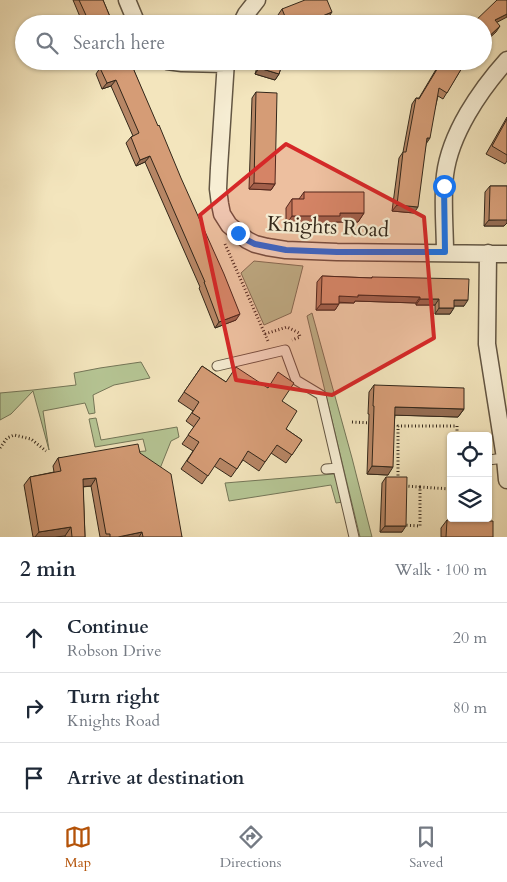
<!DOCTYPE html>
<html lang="en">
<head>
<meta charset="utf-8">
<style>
  :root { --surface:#fff; --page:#f2f2f3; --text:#1f2937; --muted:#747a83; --line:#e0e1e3; --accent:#b45309 }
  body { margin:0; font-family:Cardo,serif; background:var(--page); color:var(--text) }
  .controls { position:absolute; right:15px; bottom:15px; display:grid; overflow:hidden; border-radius:5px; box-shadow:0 1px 4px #0004 }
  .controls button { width:45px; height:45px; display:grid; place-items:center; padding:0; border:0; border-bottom:1px solid var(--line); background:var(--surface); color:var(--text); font:25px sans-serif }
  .stop { position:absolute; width:15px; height:15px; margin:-11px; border:4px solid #1a73e8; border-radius:50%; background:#fff }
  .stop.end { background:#1a73e8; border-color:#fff; box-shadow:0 1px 5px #0008 }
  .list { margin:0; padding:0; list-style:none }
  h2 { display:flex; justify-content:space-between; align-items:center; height:65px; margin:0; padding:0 20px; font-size:21px }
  h2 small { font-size:16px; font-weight:400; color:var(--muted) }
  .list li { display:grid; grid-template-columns:32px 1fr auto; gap:15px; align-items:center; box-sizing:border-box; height:70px; padding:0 20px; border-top:1px solid var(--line) }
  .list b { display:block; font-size:19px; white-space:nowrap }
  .list p { margin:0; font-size:16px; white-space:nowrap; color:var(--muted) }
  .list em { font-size:16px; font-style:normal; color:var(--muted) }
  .icon { flex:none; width:28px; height:28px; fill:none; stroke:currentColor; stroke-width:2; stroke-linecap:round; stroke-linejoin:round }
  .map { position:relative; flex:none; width:507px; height:537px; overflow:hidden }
  .search { position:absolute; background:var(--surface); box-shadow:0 1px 4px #0004; left:15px; right:15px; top:15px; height:55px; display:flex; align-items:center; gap:12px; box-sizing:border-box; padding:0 18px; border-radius:28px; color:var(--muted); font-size:19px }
  .sheet { height:275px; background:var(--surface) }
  nav { display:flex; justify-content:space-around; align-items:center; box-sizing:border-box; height:70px; border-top:1px solid var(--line); background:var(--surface); font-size:14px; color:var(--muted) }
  nav a { display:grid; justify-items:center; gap:2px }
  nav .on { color:var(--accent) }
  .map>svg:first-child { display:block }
  .green { fill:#b6c695; stroke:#747658 }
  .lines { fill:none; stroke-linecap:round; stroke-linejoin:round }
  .lane-casing { stroke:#635643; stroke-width:11 }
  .street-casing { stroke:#635643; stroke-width:19 }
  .path { stroke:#33271a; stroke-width:3; stroke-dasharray:1 2.5; stroke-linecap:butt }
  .lane { stroke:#f7eed4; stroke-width:9 }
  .street { stroke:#f7eed4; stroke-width:16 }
  .wall { fill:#b78665; stroke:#33271a }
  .shaded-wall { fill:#956d53; stroke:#33271a }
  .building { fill:#d59c76; stroke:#33271a }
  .route { stroke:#1a73e8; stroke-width:6 }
  .marked { fill:#d62828; fill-opacity:0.2; stroke:#d62828; stroke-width:4; stroke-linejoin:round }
  .labels { text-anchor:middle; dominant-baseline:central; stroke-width:4.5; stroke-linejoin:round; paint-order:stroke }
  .street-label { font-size:21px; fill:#33271a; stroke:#f7eed4 }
</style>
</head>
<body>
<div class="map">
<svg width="507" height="537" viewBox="0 0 507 537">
  <rect width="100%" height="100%" fill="#f3e5bd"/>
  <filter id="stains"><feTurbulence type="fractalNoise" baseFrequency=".004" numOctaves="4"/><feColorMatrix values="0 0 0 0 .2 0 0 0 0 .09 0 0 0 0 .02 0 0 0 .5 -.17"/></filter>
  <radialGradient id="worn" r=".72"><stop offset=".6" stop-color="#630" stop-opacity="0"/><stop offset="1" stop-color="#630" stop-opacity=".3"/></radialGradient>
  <path class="green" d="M254 261 303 266 291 313 264 325 241 273Z
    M312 313 352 458 372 537H360L307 316Z
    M141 362 150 378 114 385 93 395 95 413 89 414 85 403 43 411 49 450 33 391 11 414 0 420V393L33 390 76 385 74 373 100 368Z
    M96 418 101 440 177 427 179 437 171 441 157 476 133 452 146 451 143 439 95 447 89 419Z
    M334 474 343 502 336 503 331 485 229 501 225 483Z"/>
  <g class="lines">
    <g class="lane-casing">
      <path id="lane" d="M217 366 285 350 296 380 321 395 338 468
        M488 460 505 458
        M326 469 338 468 354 537"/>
    </g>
    <g class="street-casing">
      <path id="street" d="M127 0 137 24
        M241 24 246 14 257 0
        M167 61 182 63 225 64
        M226 61 219 168 218 189 220 204 222 214 229 225 247 240 255 244 267 247 286 250 337 252 507 254
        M445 253C445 227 442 200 445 175 450 134 480 90 507 60
        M488 253 487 344 505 458 507 480"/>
    </g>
    <path class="path" d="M225 244 268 341
      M265 334 287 327 299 333 300 337 292 340
      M352 422 371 423
      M0 448 7 438 14 435 31 439 46 451
      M398 479V426H457V436
      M405 486 420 487
      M487 518 489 525
      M403 525 420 526V487L451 489"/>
    <use href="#lane" class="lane"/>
    <use href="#street" class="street"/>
  </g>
  <path class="wall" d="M73 0H103L113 24H83Z
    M282 9 328 18 313 24H281L278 15Z
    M101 61H130L236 320 215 328 199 288 200 287 145 162 136 166 126 143 131 137 133 136 111 86 102 89 96 74 100 68 103 67Z
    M259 61H283L279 74 275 80 255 74Z
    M441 61H466L443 99 438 96 426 144 414 213 392 211 399 158 403 152 412 104 416 98H419Z
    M256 92 275 184 271 190 249 189 252 98Z
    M507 117V161L505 164 486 154Z
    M490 186H507V223L504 226H484L485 192Z
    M304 192 364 213 358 222H336L334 225H286V208L292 199H299Z
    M322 276 371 278 372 277 464 306H454L450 314H435V305H416V303L355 301 354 303H339L335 310H316L317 282Z
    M202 366 226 382 282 401 286 429 302 440 286 463 271 453 259 471 243 460 231 477 214 466 202 484 181 469 193 451 182 444 194 427 186 421 193 411 178 401Z
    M374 385 464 409 458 417 395 415 388 475 367 474 369 414H368L369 392Z
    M140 453 182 537H100L91 486 83 487 85 537H65V536L55 537H33L24 485 30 477 54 472 53 466 58 458Z
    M386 477 402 532H380L382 483Z
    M454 518H481V521L493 537H441V528L447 520H454Z"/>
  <path class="shaded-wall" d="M332 12 328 18 313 24H303Z
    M507 14V17L490 26 495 20Z
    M500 26 496 32 483 44V42Z
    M259 68 279 74 275 80 255 74Z
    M116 80 111 86 102 89 107 83Z
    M427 138H430L426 144Z
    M150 156 145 162 136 166 140 160Z
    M254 183 275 184 271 190 249 189Z
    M397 205 418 207 414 213 392 211Z
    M340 213H364L358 222H336L334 225H286L292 216Z
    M507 219V223L504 226H484L489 220Z
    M358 295 420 297 416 303 355 301 354 303 335 302 339 296Z
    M420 299H439L435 305H416Z
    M454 300H468L464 306H450Z
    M321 304H339L335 310H316Z
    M439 308H454L450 314H435Z
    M240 314 236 320 215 328 219 322Z
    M395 407 464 409 458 417 390 415Z
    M372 466 393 467 388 475 367 474Z
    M96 478 91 486 77 487 83 479Z
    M385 526H406L402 532H380Z
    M71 527 65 536 55 537H35L39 532Z
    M142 532 139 537H118Z"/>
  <path class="building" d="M79 0H103L113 24H90Z
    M305 0H327L332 12 303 24H288L282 9Z
    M497 0H507V14L495 20 500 26 483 42V24H472Z
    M108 61H130L158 126 159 125 181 178 224 274 240 314 219 322 204 282H205L150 156 140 160 131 137 139 133 116 80 107 83 100 68 109 65Z
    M261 61H283L279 74 259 68Z
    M442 61H466L447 93 439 88 430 138H427L418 207 397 205 403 152H406L416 98 419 99Z
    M256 92 277 93 275 184 254 183Z
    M507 119V155L492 146Z
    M490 186H507V220H489Z
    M304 192H364V213H340V216H292V199H304Z
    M322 276 372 278V277L469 279 468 300H454V308H439V299H420V297L358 295V297L339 296V304H321Z
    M202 366 226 382 236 367 268 388 278 372 294 383 282 401 297 411 286 429 302 440 292 455 277 445 265 462 248 451 237 469 220 458 208 476 187 461 199 442 188 435 200 418 192 413 199 402 184 392Z
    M374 385 464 388V409L395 407 393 467 372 466 374 406H373Z
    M138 444 140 453 171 474 182 537H143L142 532 118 537H110V534H106L96 478 83 479 85 537H72L71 527 39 532 30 477 61 471 58 458Z
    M386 477H407L406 526H385Z
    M459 518H481V521H493V537H446L447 520H459Z"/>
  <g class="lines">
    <path class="route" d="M238 233 247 240 255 244 286 250 337 252H445L444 186"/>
  </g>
  <path class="marked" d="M286 144 424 217 434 338 332 395 236 380 200 215Z"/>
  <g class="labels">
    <g class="street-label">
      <text transform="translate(328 227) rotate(3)">Knights Road</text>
    </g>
  </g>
  <rect width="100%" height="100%" filter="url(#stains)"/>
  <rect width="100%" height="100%" fill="url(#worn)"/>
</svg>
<div class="controls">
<button><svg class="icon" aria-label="locate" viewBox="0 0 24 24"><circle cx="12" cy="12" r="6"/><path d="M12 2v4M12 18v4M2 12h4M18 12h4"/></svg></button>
<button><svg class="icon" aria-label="layers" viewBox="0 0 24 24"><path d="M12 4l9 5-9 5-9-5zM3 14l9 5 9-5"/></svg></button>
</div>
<div class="stop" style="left:444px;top:186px"></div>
<div class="stop end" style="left:238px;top:233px"></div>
<div class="search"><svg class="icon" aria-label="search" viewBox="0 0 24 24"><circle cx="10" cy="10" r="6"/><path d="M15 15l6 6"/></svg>Search here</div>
</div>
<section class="sheet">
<h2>2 min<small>Walk · 100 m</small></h2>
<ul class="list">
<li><svg class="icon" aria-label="ahead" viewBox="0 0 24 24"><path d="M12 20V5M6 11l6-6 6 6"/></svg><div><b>Continue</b><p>Robson Drive</p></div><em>20 m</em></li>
<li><svg class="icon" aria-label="right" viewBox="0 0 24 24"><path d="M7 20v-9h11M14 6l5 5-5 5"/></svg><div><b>Turn right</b><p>Knights Road</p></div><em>80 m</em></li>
<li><svg class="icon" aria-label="arrive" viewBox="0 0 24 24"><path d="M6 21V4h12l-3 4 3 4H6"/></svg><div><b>Arrive at destination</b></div></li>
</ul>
</section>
<nav>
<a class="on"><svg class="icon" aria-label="map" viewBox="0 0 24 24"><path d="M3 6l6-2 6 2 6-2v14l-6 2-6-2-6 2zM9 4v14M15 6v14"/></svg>Map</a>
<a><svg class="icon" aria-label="directions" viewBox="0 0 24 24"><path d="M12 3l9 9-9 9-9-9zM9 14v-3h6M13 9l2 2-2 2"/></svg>Directions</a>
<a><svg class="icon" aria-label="saved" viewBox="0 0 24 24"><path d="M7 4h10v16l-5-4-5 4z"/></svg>Saved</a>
</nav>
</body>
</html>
